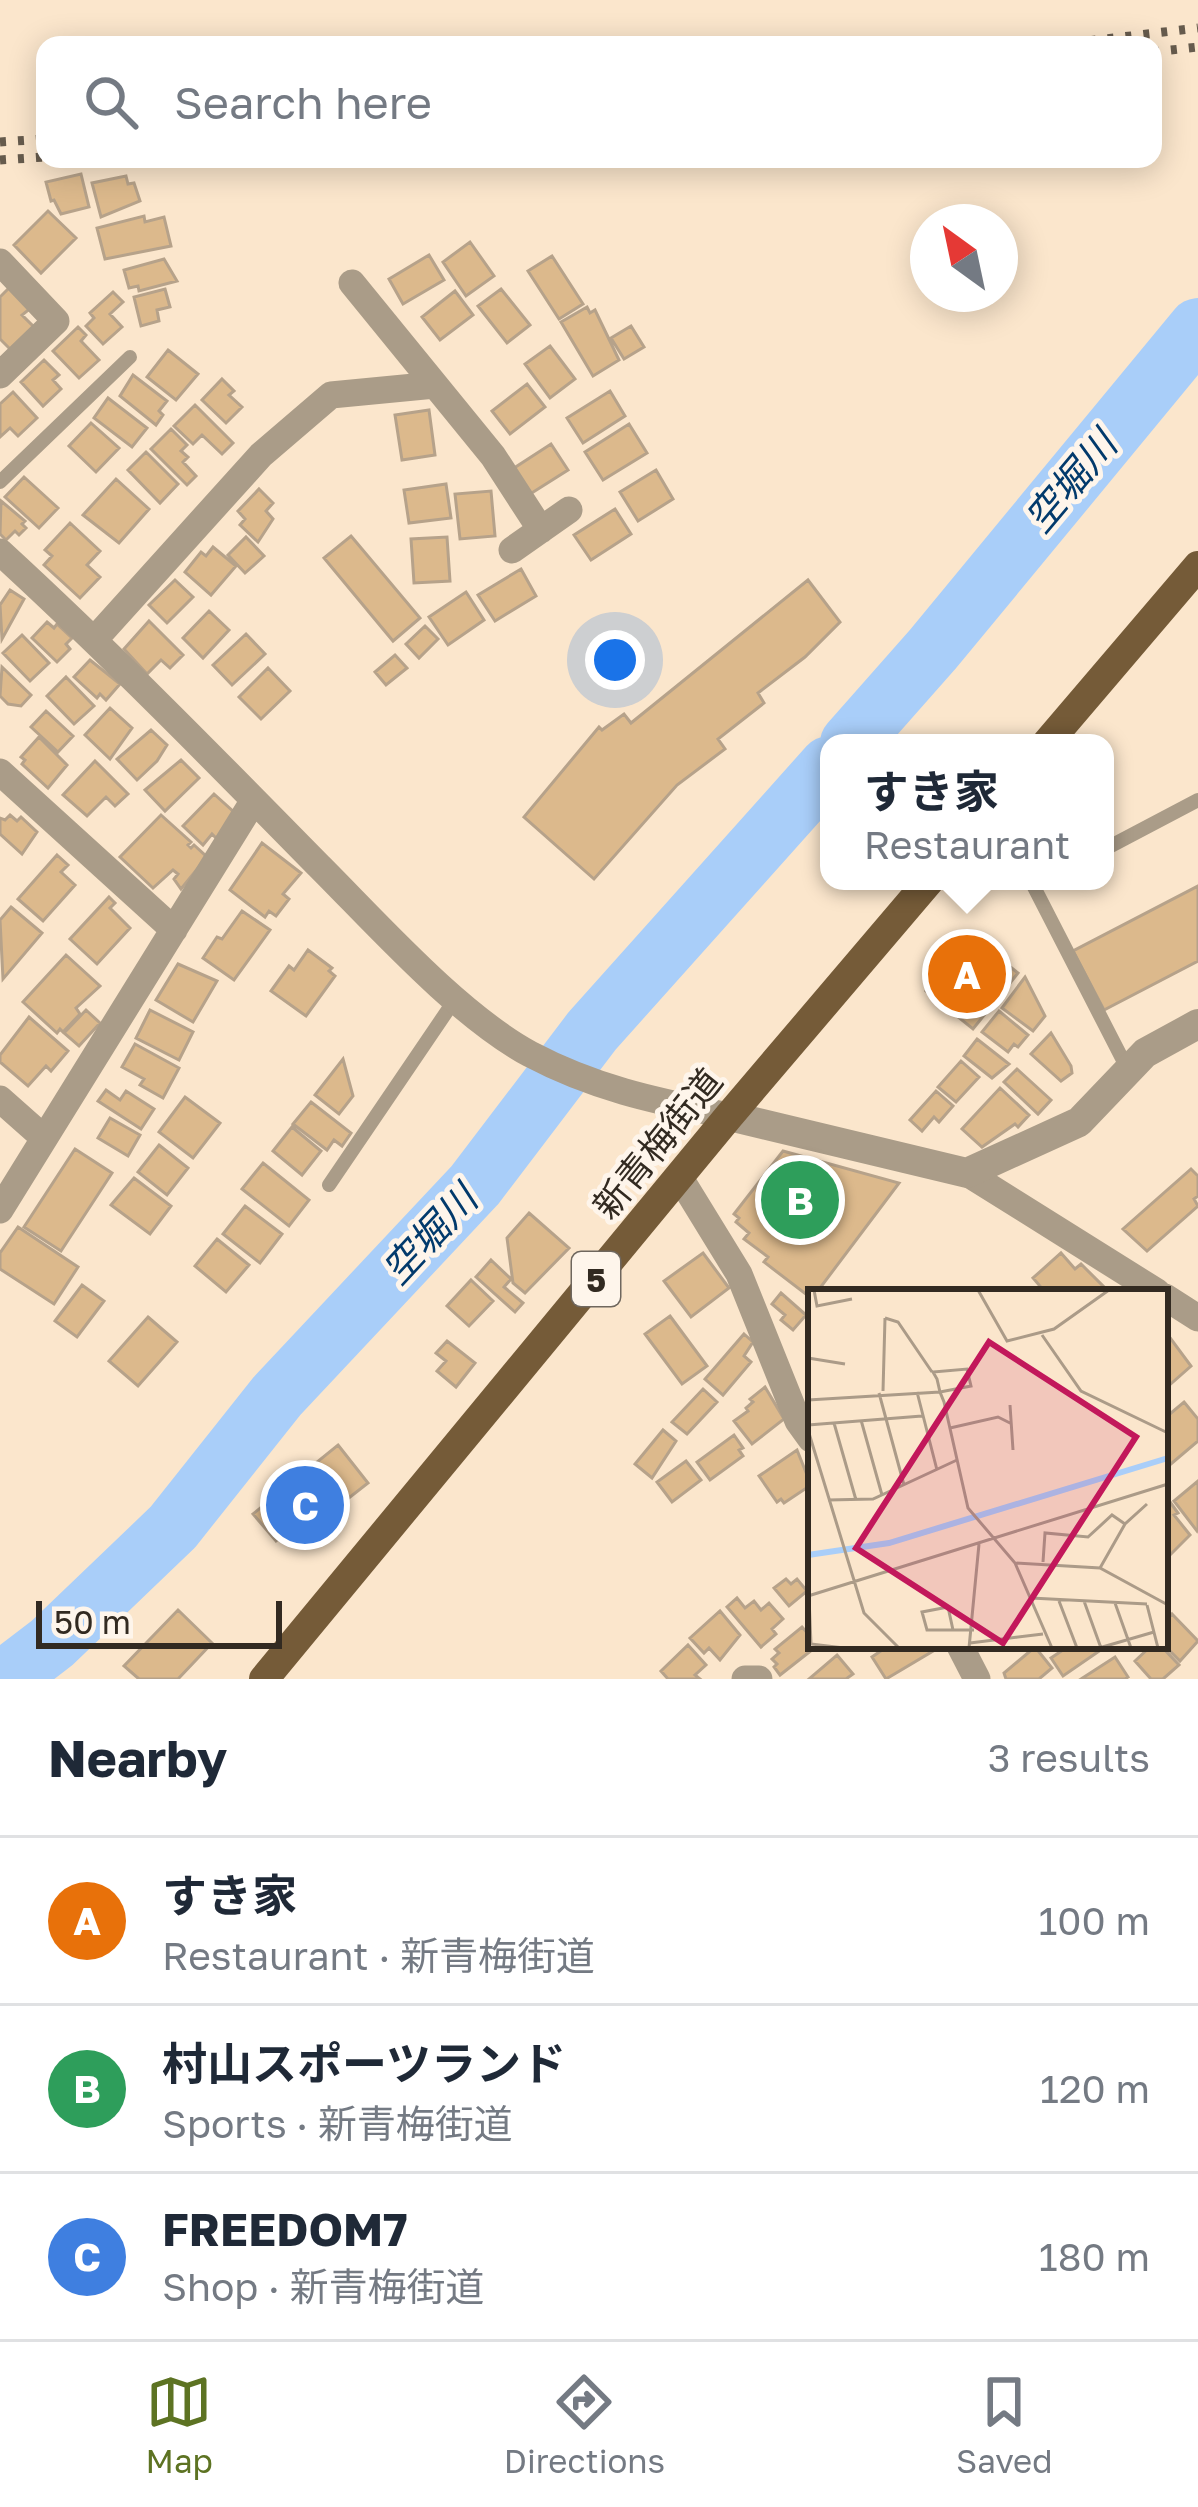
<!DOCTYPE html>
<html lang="en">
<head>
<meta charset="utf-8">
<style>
  :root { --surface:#fff; --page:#f6f6f7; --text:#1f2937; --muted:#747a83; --line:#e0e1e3; --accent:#5d7323 }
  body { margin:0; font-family:"Golos Text","Noto Sans JP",sans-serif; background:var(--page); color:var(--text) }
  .compass { position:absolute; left:910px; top:204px; width:108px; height:108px; border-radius:50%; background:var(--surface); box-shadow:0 6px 30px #0003; rotate:327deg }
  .scale { position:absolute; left:36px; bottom:30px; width:246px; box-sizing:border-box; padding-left:12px; border:6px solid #322a21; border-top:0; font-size:33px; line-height:42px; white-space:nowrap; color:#322a21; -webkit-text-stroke:9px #fef5eb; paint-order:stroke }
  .you { position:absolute; left:615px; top:660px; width:42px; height:42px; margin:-30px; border:9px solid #fff; border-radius:50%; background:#1a73e8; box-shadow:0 0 0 18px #1a73e833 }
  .badge { display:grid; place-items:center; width:78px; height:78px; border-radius:50%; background:var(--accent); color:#fff; font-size:39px; font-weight:700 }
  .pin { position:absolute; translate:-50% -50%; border:6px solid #fff; box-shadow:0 3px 12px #0006 }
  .popup { position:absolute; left:820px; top:734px; width:294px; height:156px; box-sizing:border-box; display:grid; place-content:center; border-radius:24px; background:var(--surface); filter:drop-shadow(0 3px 9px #0005); font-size:39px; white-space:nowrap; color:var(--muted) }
  .popup b { font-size:45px; color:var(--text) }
  .popup::after { content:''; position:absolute; left:50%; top:100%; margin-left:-24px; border:24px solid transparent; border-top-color:var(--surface) }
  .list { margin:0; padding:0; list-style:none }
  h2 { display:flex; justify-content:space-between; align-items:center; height:156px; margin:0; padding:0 48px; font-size:51px }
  h2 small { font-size:39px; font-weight:400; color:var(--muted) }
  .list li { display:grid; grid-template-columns:78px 1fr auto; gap:36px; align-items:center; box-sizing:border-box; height:168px; padding:0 48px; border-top:3px solid var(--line) }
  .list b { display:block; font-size:45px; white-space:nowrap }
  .list p { margin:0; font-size:39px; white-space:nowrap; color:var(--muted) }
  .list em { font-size:39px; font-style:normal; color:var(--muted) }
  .icon { flex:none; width:66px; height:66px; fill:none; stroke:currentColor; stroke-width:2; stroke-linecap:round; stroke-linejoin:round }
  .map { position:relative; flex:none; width:1198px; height:1679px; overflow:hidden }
  .search { position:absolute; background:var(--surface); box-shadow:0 6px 30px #0003; left:36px; right:36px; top:36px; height:132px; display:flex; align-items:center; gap:30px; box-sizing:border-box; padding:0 42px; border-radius:24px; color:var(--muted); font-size:45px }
  .sheet { height:660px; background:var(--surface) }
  nav { display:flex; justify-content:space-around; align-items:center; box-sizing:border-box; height:168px; border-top:3px solid var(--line); background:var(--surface); font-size:33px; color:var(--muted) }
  nav a { display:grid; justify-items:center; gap:6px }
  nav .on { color:var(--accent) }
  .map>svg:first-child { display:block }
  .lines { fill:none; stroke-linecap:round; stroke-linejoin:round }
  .river { stroke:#a9cef9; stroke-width:60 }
  .building { fill:#dcb98c; stroke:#b6a28a; stroke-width:3 }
  .service { stroke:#aa9c88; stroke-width:14 }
  .minor { stroke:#aa9c88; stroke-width:27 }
  .tertiary { stroke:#aa9c88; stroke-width:30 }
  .primary { stroke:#755b38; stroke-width:30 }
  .rail { stroke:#665b4d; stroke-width:9; stroke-dasharray:6 12; stroke-linecap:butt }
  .labels { text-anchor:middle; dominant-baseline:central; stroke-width:10; stroke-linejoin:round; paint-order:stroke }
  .shield { fill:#fef5eb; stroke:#6f675e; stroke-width:3 }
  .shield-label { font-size:33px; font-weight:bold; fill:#322a21 }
  .street-label { font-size:36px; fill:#322a21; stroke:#fef5eb }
  .water-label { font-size:39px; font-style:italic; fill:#023a6c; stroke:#fef5eb }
  .inset-river { fill:none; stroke:#a9cef9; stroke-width:6 }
  .inset-road { fill:none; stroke:#ab9b88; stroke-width:3 }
  .view { fill:#c2185b; fill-opacity:0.15; stroke:#c2185b; stroke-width:6 }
  .inset-edge { fill:none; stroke:#322a21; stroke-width:6 }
</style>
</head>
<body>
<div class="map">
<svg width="1198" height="1679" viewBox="0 0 1198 1679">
  <rect width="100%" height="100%" fill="#fbe6cc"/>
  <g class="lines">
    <path class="river" d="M850 743 933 649 1198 328
      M5 1679 52 1643 173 1527 277 1396 475 1185 592 1031 829 766"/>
  </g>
  <path class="building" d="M81 174 89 207 61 214 54 200 51 201 46 182Z
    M126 176 128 184 134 183 140 201 101 217 92 183Z
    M48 211 76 238 41 273 14 245Z
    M144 216 145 222 164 217 171 246 105 259 97 228Z
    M470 242 494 276 466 296 443 262Z
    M429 255 444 280 403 304 389 279Z
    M552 256 583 304 559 319 528 271Z
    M164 259 177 281 139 291 138 286 129 288 124 270Z
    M12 285 32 307 22 315 35 328 11 350 0 339V297Z
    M165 289 170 307 157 310 159 321 141 326 134 297Z
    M501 289 530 325 507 343 478 306Z
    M455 291 473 315 440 340 422 317Z
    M113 292 123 302 110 314 122 327 103 344 86 326 94 318 90 313Z
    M587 307 590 313 595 310 619 360 593 376 561 322Z
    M631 326 644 347 624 359 611 338Z
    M78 327 86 335 81 341 99 360 79 378 53 351Z
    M550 346 575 379 550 398 525 364Z
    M168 350 198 374 176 400 147 377Z
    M44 360 59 375 53 380 61 389 43 406 21 382Z
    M133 375 167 401 159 411 163 415 156 425 120 396Z
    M222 379 234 391 229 395 242 407 226 423 202 400Z
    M527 384 545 407 510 434 492 411Z
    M610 391 625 416 583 443 567 418Z
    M13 392 37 418 18 436 10 428 0 437V404Z
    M108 398 147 428 132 447 94 418Z
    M195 405 233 443 222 454 202 435 193 444 174 426Z
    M429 410 435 455 402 460 395 415Z
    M91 423 119 448 96 472 69 446Z
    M629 424 647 453 603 480 585 452Z
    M171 429 187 445 181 451 188 457 183 462 196 476 187 485 151 449Z
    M551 444 568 470 527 496 511 470Z
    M146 452 178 484 160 503 128 470Z
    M656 470 673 499 638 521 620 492Z
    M24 477 58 508 39 528 5 497Z
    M116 479 149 509 119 543 83 515Z
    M446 484 451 518 409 523 404 490Z
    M259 489 273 503 266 511 273 519 258 542 240 525 245 519 238 511Z
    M491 491 495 536 460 539 455 494Z
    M1 501 25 521 22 524 26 528 19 535 15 531 6 540 0 534Z
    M615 509 631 534 591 560 574 535Z
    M70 523 100 551 87 565 100 577 80 598 44 565 52 556 45 550Z
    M351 536 420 618 393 641 324 558Z
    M246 537 264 556 245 573 228 555Z
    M447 537 450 581 414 583 411 539Z
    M213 547 236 566 211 595 185 572 201 552 206 556Z
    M521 569 536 596 495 621 478 595Z
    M175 580 193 597 167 623 149 605Z
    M808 580 840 622 805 657 758 693 764 703 718 739 725 749 677 785 594 879 524 817 599 727 602 730 624 714 631 723Z
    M10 590 24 599 2 639 0 605Z
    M466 592 484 620 448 645 429 617Z
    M209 611 229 630 203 658 183 638Z
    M149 621 183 655 170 668 161 660 147 674 124 649Z
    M47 622 54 628 57 624 72 638 66 644 70 649 57 662 32 638Z
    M425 626 438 639 419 658 406 644Z
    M246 634 265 654 232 685 213 665Z
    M22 635 49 663 30 681 3 653Z
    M395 655 407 668 386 685 375 672Z
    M90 660 120 684 106 700 100 694 97 698 74 677Z
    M2 667 31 695 21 706 8 704 0 696Z
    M268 668 290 691 261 719 239 697Z
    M66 677 94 706 74 724 47 696Z
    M110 708 132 728 110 759 85 735Z
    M46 711 73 736 58 752 31 727Z
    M151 730 167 745 157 761 137 780 117 759Z
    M39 737 67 765 48 788 22 764 25 760 21 757Z
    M181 760 199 778 165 811 145 790Z
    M95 761 128 794 115 806 106 797 87 816 63 795Z
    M214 794 235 813 217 839 212 834 203 845 183 826Z
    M10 815 17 821 21 817 37 832 22 854 0 834V818L5 820Z
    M161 815 191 842 188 845 191 848 194 845 207 857 181 889 174 879 178 874 173 870 153 888 120 857Z
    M262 843 301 873 283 894 289 899 276 916 269 911 265 917 230 890Z
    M57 855 68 865 61 872 75 885 43 921 18 899Z
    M1198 886V961L1104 1010 1073 951Z
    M109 897 115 903 110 908 130 928 97 964 70 939Z
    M11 907 42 933 3 979 0 920Z
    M242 911 270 930 234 980 203 958 217 937 222 939Z
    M970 935 1018 973 973 1029 926 991Z
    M308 950 332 968 329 971 335 976 306 1016 271 991 289 966 294 970Z
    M66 955 100 986 76 1008 80 1014 63 1032 60 1029 57 1033 23 1002Z
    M178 964 217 981 193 1022 156 1000Z
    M1025 977 1045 1016 1033 1031 1002 1008Z
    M86 1010 100 1023 79 1046 64 1033Z
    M150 1010 193 1032 179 1060 136 1038Z
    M999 1011 1028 1035 1018 1047 1014 1044 1008 1052 982 1032Z
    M29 1017 68 1051 51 1071 46 1066 28 1086 0 1062V1055Z
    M1051 1033 1071 1066 1072 1073 1061 1081 1031 1054Z
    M977 1039 1009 1064 992 1078 964 1056Z
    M135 1044 179 1068 163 1098 140 1085 144 1079 122 1067Z
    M343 1059 353 1096 339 1114 315 1095Z
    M961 1061 979 1077 956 1102 938 1087Z
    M1017 1069 1051 1100 1038 1114 1004 1082Z
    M1000 1088 1029 1115 1018 1127 1015 1124 982 1147 962 1129Z
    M106 1090 120 1100 126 1091 154 1109 141 1129 98 1101Z
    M936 1091 953 1106 939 1122 934 1117 922 1131 910 1120Z
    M185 1097 220 1123 193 1158 159 1132Z
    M311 1102 351 1133 342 1146 334 1140 327 1150 293 1124Z
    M110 1118 140 1135 128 1156 98 1138Z
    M292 1127 321 1151 302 1175 273 1151Z
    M159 1145 188 1168 167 1195 138 1172Z
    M75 1149 112 1173 61 1251 24 1227Z
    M783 1151 899 1183 817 1292H811V1298L764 1262 768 1257 744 1239 749 1233 736 1222 739 1218 734 1214Z
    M263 1163 309 1200 289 1226 242 1189Z
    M1191 1169 1198 1176V1196L1194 1199 1198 1206 1147 1251 1123 1229Z
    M134 1178 171 1206 150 1234 111 1205Z
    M245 1206 282 1234 260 1263 223 1234Z
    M529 1213 569 1248 525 1293 513 1283 507 1238Z
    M18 1227 78 1267 54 1304 0 1269V1253Z
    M217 1239 249 1265 226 1292 195 1266Z
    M703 1253 729 1288 691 1317 664 1281Z
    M1061 1253 1075 1269 1081 1264 1105 1288 1100 1292H1045L1033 1278Z
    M491 1260 511 1279 504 1287 523 1303 515 1312 476 1277Z
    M471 1280 493 1301 469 1326 447 1306Z
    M82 1285 104 1301 77 1337 55 1321Z
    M781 1293 806 1315 793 1330 781 1320 785 1315 772 1304Z
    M670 1316 707 1366 682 1384 645 1334Z
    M148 1317 177 1342 138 1386 109 1361Z
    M744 1334 753 1342 744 1356 751 1362 723 1395 705 1379Z
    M1165 1338 1168 1342 1171 1339 1191 1366 1165 1389Z
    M447 1341 475 1363 456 1387 437 1371 446 1361 436 1353Z
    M765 1387 784 1419 752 1444 734 1421 748 1411 746 1408 753 1402 750 1399Z
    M703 1389 717 1402 687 1434 672 1422Z
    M1184 1402 1198 1419V1441L1165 1469V1418Z
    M663 1430 676 1441 652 1478 635 1464Z
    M734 1435 743 1448 739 1450 743 1456 710 1480 697 1462Z
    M338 1445 368 1483 331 1512 323 1502 276 1541 253 1514Z
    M797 1450 811 1485 784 1503 781 1499 777 1502 759 1476Z
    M686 1461 701 1480 672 1502 657 1482Z
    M1198 1481V1529L1197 1531 1174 1501Z
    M1170 1502 1178 1513 1174 1515 1190 1535 1166 1559 1165 1506Z
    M786 1579 791 1584 797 1579 807 1591 789 1606 774 1588Z
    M737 1598 745 1608 754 1601 761 1610 769 1603 783 1619 772 1629 776 1634 761 1647 727 1607Z
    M178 1610 212 1643 178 1679H139L124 1666Z
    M720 1611 740 1635 720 1660 709 1648 704 1653 690 1638Z
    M1172 1614 1198 1641 1180 1661 1165 1646V1621Z
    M802 1627 811 1637V1646H817L780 1675 774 1667 777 1664 772 1659 779 1653 775 1649Z
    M688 1645 706 1665 695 1675 700 1679H668L661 1671Z
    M888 1646H929L933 1651 886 1679 872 1657Z
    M1069 1646H1104L1105 1647 1063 1676 1051 1658Z
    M1151 1646H1161L1179 1665 1163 1679H1151L1135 1661Z
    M1035 1647 1052 1668 1039 1679H1006L1004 1673Z
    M837 1655 853 1674 846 1679H809Z
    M1115 1657 1128 1677 1125 1679H1081Z"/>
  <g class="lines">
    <path class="service" d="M0 482 130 357
      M1105 849 1198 800
      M1045 881 1034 887 1127 1068
      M329 1185 456 998"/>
    <path class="minor" d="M0 262 56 321 0 375
      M352 283 493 456 541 530
      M512 550 569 510
      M0 552C110 653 214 759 319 866 378 925 458 1015 530 1054 596 1089 657 1101 729 1116
      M95 639 261 455 331 395 435 385
      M0 772 174 930
      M0 1099 44 1138
      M967 1173 1157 1292
      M680 1178 739 1274 798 1421 811 1439
      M0 1210 254 800
      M1165 1297 1198 1318
      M960 1646 977 1679
      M745 1679H759"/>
    <path class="tertiary" d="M729 1116 967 1173 1079 1122 1145 1053 1198 1024"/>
    <path class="primary" d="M1047 743 1198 566
      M264 1679 729 1116 929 881"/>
    <path class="rail" d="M1054 45 1198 28
      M1153 52 1198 47
      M0 142 45 139
      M0 160 45 157"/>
  </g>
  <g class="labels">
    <rect class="shield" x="572" y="1252" width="48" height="54" rx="9"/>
    <g class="shield-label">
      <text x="596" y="1279">5</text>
    </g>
    <g class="street-label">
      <text transform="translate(657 1143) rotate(-51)">新青梅街道</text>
    </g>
    <g class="water-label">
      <text transform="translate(1070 481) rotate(-50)">空堀川</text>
      <text transform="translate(429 1234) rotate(-47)">空堀川</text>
    </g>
  </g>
  <g transform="translate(808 1289)">
    <rect width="360" height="360" fill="#fbe6cc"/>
    <path class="inset-river" d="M0 266 81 254 360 169"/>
    <path class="inset-road" d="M6 1 9 17 44 10M170 1 199 52 246 40 301 1M77 29 90 33 124 83M234 46 273 102 360 144M0 69 37 75M75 102 77 29M109 103 129 181M71 104 96 196M0 111 132 103 163 97 159 80 125 83 129 90 132 103 136 113 160 219 207 274 244 359M202 116 205 161M53 131 74 206M26 134 48 211M0 136 114 127M142 139 190 128 204 135M0 141 56 324 91 359M20 211 65 210 149 171M235 273 237 244 280 248 304 226 317 235M207 274 292 279 360 316M292 279 317 235 339 215M0 285 3 355 36 359M0 307 360 195M223 309 339 315M251 312 269 359M276 312 293 359M307 314 323 359M339 316 350 359M145 341 140 318 114 323 119 341H166M162 354 235 345M161 359 171 255M291 359 346 343"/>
    <path class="view" d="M181 53 328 148 195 354 48 259Z"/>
    <rect width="360" height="360" class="inset-edge"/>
  </g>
</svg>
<svg class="compass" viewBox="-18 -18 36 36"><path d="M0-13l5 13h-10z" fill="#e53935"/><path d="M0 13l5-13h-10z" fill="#747a83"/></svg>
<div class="scale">50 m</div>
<div class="you"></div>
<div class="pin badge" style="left:967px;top:974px;background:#e8710a">A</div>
<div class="popup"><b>すき家</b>Restaurant</div>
<div class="pin badge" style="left:800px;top:1200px;background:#2e9e5b">B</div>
<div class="pin badge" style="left:305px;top:1505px;background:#3f7fe0">C</div>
<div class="search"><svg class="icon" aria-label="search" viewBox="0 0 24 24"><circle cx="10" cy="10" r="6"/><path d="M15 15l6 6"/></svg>Search here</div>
</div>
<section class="sheet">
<h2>Nearby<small>3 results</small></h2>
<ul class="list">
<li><span class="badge" style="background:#e8710a">A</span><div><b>すき家</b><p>Restaurant · 新青梅街道</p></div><em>100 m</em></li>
<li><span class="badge" style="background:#2e9e5b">B</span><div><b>村山スポーツランド</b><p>Sports · 新青梅街道</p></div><em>120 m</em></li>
<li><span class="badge" style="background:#3f7fe0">C</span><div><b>FREEDOM7</b><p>Shop · 新青梅街道</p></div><em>180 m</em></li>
</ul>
</section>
<nav>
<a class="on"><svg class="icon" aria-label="map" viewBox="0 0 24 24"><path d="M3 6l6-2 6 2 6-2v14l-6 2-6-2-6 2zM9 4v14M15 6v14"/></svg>Map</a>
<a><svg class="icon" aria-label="directions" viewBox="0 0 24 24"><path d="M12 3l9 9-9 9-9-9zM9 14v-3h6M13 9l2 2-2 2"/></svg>Directions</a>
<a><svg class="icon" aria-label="saved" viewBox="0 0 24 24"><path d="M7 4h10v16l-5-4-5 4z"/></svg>Saved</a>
</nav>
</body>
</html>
